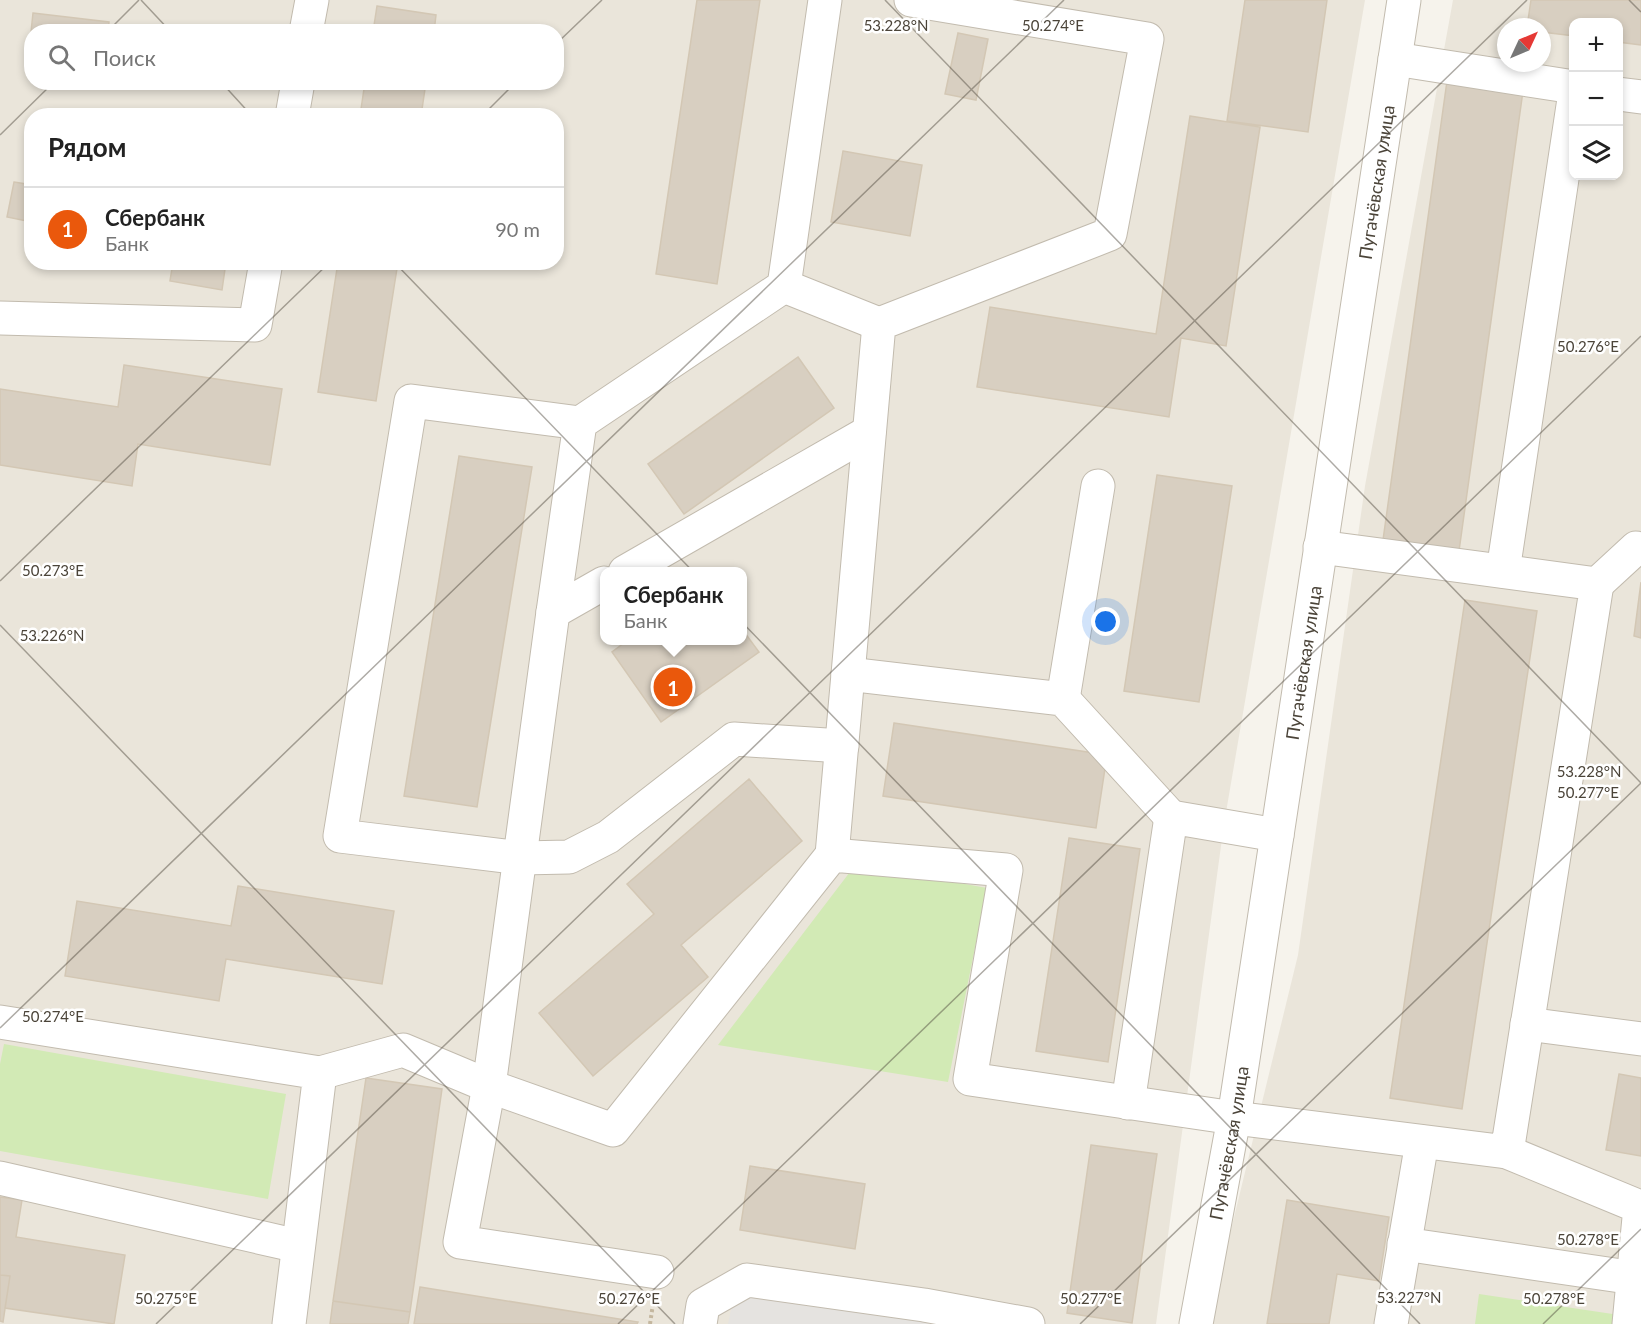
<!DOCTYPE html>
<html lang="ru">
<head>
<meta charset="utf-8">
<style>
  :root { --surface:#fff; --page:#f2f2f2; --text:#222; --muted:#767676; --line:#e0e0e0; --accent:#ea580c }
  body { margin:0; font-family:Lato,sans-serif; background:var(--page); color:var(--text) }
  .controls { position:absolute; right:18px; top:18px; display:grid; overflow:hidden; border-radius:12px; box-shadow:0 3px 9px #0003 }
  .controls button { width:54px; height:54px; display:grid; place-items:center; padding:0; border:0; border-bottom:2px solid var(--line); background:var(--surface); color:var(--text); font:30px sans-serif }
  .compass { position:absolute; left:1497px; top:18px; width:54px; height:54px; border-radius:50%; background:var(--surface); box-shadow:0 3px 9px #0003; rotate:46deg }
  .you { position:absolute; left:1106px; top:622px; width:21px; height:21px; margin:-15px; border:4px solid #fff; border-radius:50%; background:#1a73e8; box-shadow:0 0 0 9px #1a73e833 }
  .badge { display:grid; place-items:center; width:39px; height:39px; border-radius:50%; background:var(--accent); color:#fff; font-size:20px; font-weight:700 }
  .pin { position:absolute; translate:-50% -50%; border:3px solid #fff; box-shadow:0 2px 6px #0006 }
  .popup { position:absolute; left:600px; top:567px; width:147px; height:78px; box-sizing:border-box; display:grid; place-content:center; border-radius:12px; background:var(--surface); filter:drop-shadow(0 2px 4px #0005); font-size:20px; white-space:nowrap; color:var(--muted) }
  .popup b { font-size:22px; color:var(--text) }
  .popup::after { content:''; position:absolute; left:50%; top:100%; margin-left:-12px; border:12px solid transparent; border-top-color:var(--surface) }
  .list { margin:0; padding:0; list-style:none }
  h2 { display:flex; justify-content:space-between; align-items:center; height:78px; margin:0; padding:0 24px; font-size:26px }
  h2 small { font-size:20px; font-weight:400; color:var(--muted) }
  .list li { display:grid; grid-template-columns:39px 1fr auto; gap:18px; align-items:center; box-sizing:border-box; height:84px; padding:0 24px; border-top:2px solid var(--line) }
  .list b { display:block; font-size:22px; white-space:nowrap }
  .list p { margin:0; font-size:20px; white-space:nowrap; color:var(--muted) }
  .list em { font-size:20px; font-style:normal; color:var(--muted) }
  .icon { flex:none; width:33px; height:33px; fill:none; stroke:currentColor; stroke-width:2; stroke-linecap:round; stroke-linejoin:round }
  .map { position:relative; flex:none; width:1641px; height:1324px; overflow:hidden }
  .search { position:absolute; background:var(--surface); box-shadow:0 3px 9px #0003; left:24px; top:24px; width:540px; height:66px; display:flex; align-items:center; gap:15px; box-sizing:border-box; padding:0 21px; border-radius:24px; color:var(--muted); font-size:22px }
  .panel { position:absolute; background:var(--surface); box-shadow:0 3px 9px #0003; left:24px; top:108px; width:540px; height:162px; border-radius:24px }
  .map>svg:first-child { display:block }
  .residential { fill:#eae5da; fill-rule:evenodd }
  .green { fill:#d2eab5 }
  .parking { fill:#e5e3e0 }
  .building { fill:#d8cfc1; stroke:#d3c7b4; stroke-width:1.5 }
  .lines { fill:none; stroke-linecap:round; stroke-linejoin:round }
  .minor-casing { stroke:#c2bbae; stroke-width:35 }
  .path { stroke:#c4b79f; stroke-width:4; stroke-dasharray:3 3; stroke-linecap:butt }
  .minor { stroke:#fff; stroke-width:33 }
  .ticks { fill:none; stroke:#4b4439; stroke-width:1.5; stroke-opacity:0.45 }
  .labels { text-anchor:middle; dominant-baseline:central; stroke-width:5; stroke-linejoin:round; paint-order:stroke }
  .street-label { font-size:18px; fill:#4b4439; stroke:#fff }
  .ticks-label { font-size:15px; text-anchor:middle; fill:#4b4439; stroke:#fff; stroke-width:5; stroke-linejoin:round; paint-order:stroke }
</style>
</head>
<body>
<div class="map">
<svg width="1641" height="1324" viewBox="0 0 1641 1324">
  <rect width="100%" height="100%" fill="#f6f3ec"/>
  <path class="residential" d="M0 0H1365L1224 824 1156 1324H0ZM32 32H556V82H32ZM32 116H556V262H32ZM604 572H742V640H604Z
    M1453 0H1641V1324H1208L1298 955 1365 486ZM1574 22H1618V176H1574ZM1506 27H1542V63H1506Z"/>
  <path class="green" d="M856 864 987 888 948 1082 718 1045Z
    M4 1044 286 1094 268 1199 0 1151V1064Z
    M1479 1294 1626 1316 1625 1324H1475Z"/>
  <path class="parking" d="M739 1269 1021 1324H728Z"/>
  <path class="building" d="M697 0H760L717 284 656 274Z
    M1245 0H1327L1308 132 1227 121Z
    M1531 0H1641V45L1618 42V22H1574V36L1542 32V27H1527Z
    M377 6 436 15 434 32H373Z
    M33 13 109 22 108 32H32V61H28Z
    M958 33 988 39 976 100 945 94Z
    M1447 81 1523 91 1459 551 1383 540Z
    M365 82H426L421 116H360Z
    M1190 116 1260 127 1226 346 1181 338 1169 417 977 387 990 307 1156 334Z
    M843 151 922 165 910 236 831 222Z
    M14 182 32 185V222L7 217Z
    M173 262H226L222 290 170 281Z
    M338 262H398L376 401 318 392Z
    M798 357 834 408 684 514 648 464Z
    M124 365 282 389 270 465 138 444 132 486 0 465V389L118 407Z
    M459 456 532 467 477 807 404 796Z
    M1157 475 1232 486 1199 702 1124 691Z
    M1641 582V638L1634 636Z
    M1465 600 1537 611 1462 1109 1390 1098Z
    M742 629 759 652 661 722 612 652 628 640H742Z
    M894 723 1107 755 1096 828 883 796Z
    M749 779 802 841 681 945 708 977 593 1076 539 1013 654 914 627 884Z
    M1069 838 1140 849 1108 1062 1036 1051Z
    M238 886 394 911 382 984 226 959 219 1001 65 976 77 901 231 926Z
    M1619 1074 1641 1078V1156L1606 1150Z
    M366 1078 442 1089 410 1312 333 1301Z
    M1091 1145 1157 1154 1132 1323 1067 1313Z
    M750 1166 865 1184 855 1249 740 1230Z
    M0 1197 22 1200 16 1237 125 1255 114 1324 5 1308 10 1276 0 1275Z
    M1287 1200 1389 1217 1379 1281 1337 1274 1329 1324H1267Z
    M0 1275 10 1276 3 1322 0 1321Z
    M420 1287 638 1322 637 1324H414Z
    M333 1301 410 1312 408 1324H330Z"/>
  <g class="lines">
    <g class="minor-casing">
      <g id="minor">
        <path d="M306 32 312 0"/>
        <path d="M1395 59 1574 87"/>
        <path d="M1618 94 1641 97"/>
        <path d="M292 116 298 82"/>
        <path d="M784 286 879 324"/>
        <path d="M0 318 255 325 266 262"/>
        <path d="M580 423 411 401 340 836 521 858 569 857 608 837 734 739 842 746"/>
        <path d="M1503 571 1574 99"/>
        <path d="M625 572 869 432"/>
        <path d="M604 583 553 612 580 423 784 286 825 0"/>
        <path d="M1597 584 1636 548 1641 549"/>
        <path d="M553 612 489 1086 460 1242 657 1272"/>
        <path d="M848 674 1063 699 1171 817"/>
        <path d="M1063 699 1098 486"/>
        <path d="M832 855 879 324 1110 234 1147 39 911 0"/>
        <path d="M0 1022 320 1073 289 1324"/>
        <path d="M1527 1024 1641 1039"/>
        <path d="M320 1073 403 1050 489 1086 613 1130 832 855 1006 870 970 1079 1234 1118 1507 1152 1597 584 1320 547"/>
        <path d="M1128 1103 1171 817 1277 835"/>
        <path d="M1507 1152 1640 1207 1629 1324"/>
        <path d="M0 1178 298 1246"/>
        <path d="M1404 1244 1641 1279"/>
        <path d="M700 1324 703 1305 747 1280 924 1305 1028 1324"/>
        <path id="s1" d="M1196 1324 1234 1118 1404 0"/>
        <path d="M1391 1324 1422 1142"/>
      </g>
    </g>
    <path class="path" d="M650 1324 653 1304"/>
    <use href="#minor" class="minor"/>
  </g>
  <path class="ticks" d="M141 0 171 32M885 0 1641 783M1629 0 1641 12M107 32 139 0M556 44 602 0M221 82 252 116M482 116 516 82M0 135 54 82M394 262 1420 1324M0 581 330 262M0 625 675 1324M0 1028 1064 0M156 1324 1527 0M618 1324 1641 336M1080 1324 1641 783M1543 1324 1641 1229"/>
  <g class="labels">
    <g class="street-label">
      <text stroke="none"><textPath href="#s1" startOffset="1156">Пугачёвская улица</textPath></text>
      <text stroke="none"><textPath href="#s1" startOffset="670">Пугачёвская улица</textPath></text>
      <text stroke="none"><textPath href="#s1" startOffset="184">Пугачёвская улица</textPath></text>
    </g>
  </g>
  <g class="ticks-label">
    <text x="1053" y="31">50.274°E</text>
    <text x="896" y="31">53.228°N</text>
    <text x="1588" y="352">50.276°E</text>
    <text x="53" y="576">50.273°E</text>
    <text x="52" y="641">53.226°N</text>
    <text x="1589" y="777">53.228°N</text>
    <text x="1588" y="798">50.277°E</text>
    <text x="53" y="1022">50.274°E</text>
    <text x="1588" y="1245">50.278°E</text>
    <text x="1409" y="1303">53.227°N</text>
    <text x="166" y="1304">50.275°E</text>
    <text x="629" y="1304">50.276°E</text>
    <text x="1091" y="1304">50.277°E</text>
    <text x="1554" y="1304">50.278°E</text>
  </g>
</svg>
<div class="controls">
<button>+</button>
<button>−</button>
<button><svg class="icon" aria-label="layers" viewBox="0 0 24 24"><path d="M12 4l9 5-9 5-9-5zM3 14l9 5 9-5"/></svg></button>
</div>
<svg class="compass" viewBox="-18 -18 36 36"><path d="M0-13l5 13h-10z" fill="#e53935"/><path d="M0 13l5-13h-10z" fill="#767676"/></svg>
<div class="you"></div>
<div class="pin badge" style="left:673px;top:687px">1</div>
<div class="popup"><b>Сбербанк</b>Банк</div>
<div class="search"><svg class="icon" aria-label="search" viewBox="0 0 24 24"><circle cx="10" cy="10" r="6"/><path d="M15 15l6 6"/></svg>Поиск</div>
<section class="panel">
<h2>Рядом<small></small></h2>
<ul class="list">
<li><span class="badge">1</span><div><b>Сбербанк</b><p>Банк</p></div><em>90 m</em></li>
</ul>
</section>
</div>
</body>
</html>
